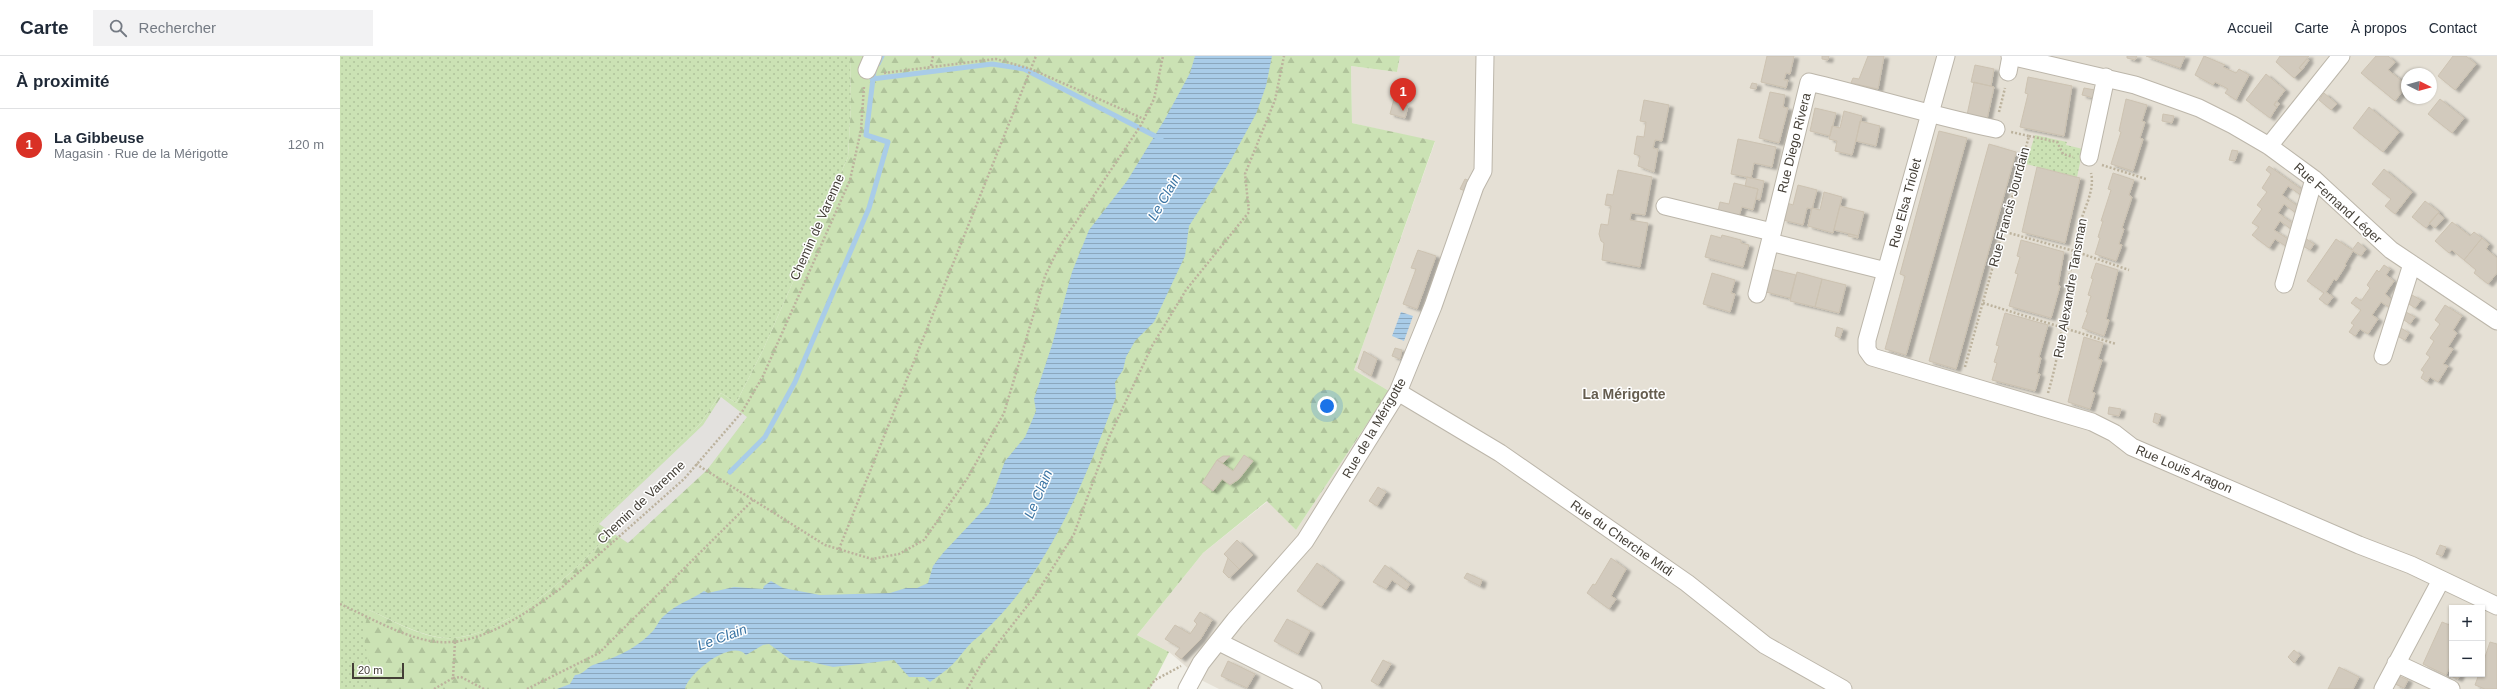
<!DOCTYPE html>
<html lang="fr">
<head>
<meta charset="utf-8">
<style>
  :root { --surface:#fff; --page:#f2f2f3; --text:#1f2937; --muted:#747a83; --line:#e0e1e3; --accent:#d93025 }
  body { margin:0; font-family:Arial,sans-serif; background:var(--page); color:var(--text) }
  .controls { position:absolute; right:12px; bottom:12px; display:grid; overflow:hidden; border-radius:0px; box-shadow:0 1px 3px #0004 }
  .controls button { width:36px; height:36px; display:grid; place-items:center; padding:0; border:0; border-bottom:1px solid var(--line); background:var(--surface); color:var(--text); font:20px sans-serif }
  .compass { position:absolute; left:2061px; top:12px; width:36px; height:36px; border-radius:50%; background:var(--surface); box-shadow:0 1px 3px #0004; rotate:96deg }
  .scale { position:absolute; left:12px; bottom:10px; width:52px; box-sizing:border-box; padding-left:4px; border:2px solid #443f37; border-top:0; font-size:11px; line-height:14px; white-space:nowrap; color:#443f37; -webkit-text-stroke:3px #fff; paint-order:stroke }
  .you { position:absolute; left:987px; top:350px; width:14px; height:14px; margin:-10px; border:3px solid #fff; border-radius:50%; background:#1a73e8; box-shadow:0 0 0 6px #1a73e833 }
  .badge { display:grid; place-items:center; width:26px; height:26px; border-radius:50%; background:var(--accent); color:#fff; font-size:13px; font-weight:700 }
  .pin { position:absolute; translate:-50% -33px; filter:drop-shadow(0 1px 2px #0008) }
  .pin::after { content:''; position:absolute; top:21px; width:14px; height:12px; background:inherit; clip-path:polygon(0 0,100% 0,50% 100%) }
  .list { margin:0; padding:0; list-style:none }
  h2 { display:flex; justify-content:space-between; align-items:center; height:52px; margin:0; padding:0 16px; font-size:17px }
  h2 small { font-size:13px; font-weight:400; color:var(--muted) }
  .list li { display:grid; grid-template-columns:26px 1fr auto; gap:12px; align-items:center; box-sizing:border-box; height:72px; padding:0 16px; border-top:1px solid var(--line) }
  .list b { display:block; font-size:15px; white-space:nowrap }
  .list p { margin:0; font-size:13px; white-space:nowrap; color:var(--muted) }
  .list em { font-size:13px; font-style:normal; color:var(--muted) }
  .icon { flex:none; width:22px; height:22px; fill:none; stroke:currentColor; stroke-width:2; stroke-linecap:round; stroke-linejoin:round }
  .map { position:relative; flex:none; width:2157px; height:633px; overflow:hidden }
  header { display:flex; align-items:center; gap:24px; box-sizing:border-box; height:56px; padding:0 20px; background:var(--surface); border-bottom:1px solid var(--line) }
  header strong { font-size:19px }
  nav { display:flex; gap:22px; margin-inline-start:auto; font-size:14px }
  .search { width:280px; height:36px; background:var(--page); display:flex; align-items:center; gap:10px; box-sizing:border-box; padding:0 14px; border-radius:0px; color:var(--muted); font-size:15px }
  main { display:flex }
  aside { flex:1; background:var(--surface) }
  .map>svg:first-child { display:block }
  .residential { fill:#e5e0d5; fill-rule:evenodd }
  .grass { fill:url(#grass-dots) }
  .forest { fill:url(#forest-firs) }
  .parking { fill:#e3e1de }
  .water { fill:url(#water-rules) }
  .lines { fill:none; stroke-linecap:round; stroke-linejoin:round }
  .stream { stroke:#a9cce8; stroke-width:5 }
  .building { fill:#d2cabd; stroke:#ccc2b1; filter:url(#shadow) }
  .minor-casing { stroke:#bcb6aa; stroke-width:19 }
  .path { stroke:#bcb29d; stroke-width:2.5; stroke-dasharray:2 2; stroke-linecap:butt }
  .minor { stroke:#fff; stroke-width:17 }
  .labels { text-anchor:middle; dominant-baseline:central; stroke-width:3; stroke-linejoin:round; paint-order:stroke }
  .street-label { font-size:13px; fill:#443f37; stroke:#fff }
  .water-label { font-size:14px; font-style:italic; fill:#3b75a4; stroke:#fff }
  .neighbourhood-label { font-size:14px; font-weight:bold; fill:#655d4f; stroke:#fff }
</style>
</head>
<body>
<header>
<strong>Carte</strong>
<div class="search"><svg class="icon" aria-label="search" viewBox="0 0 24 24"><circle cx="10" cy="10" r="6"/><path d="M15 15l6 6"/></svg>Rechercher</div>
<nav><a>Accueil</a><a>Carte</a><a>À propos</a><a>Contact</a></nav>
</header>
<main>
<aside>
<h2>À proximité<small></small></h2>
<ul class="list">
<li><span class="badge">1</span><div><b>La Gibbeuse</b><p>Magasin · Rue de la Mérigotte</p></div><em>120 m</em></li>
</ul>
</aside>
<div class="map">
<svg width="2157" height="633" viewBox="0 0 2157 633">
  <defs>
    <pattern id="grass-dots" width="8" height="8" patternUnits="userSpaceOnUse"><rect width="8" height="8" fill="#cbe2b4"/><path d="M2 2h.1M6 6h.1" fill="none" stroke="#b0c39b" stroke-width="1.8" stroke-linecap="round"/></pattern>
    <pattern id="forest-firs" width="22" height="20" patternUnits="userSpaceOnUse"><rect width="22" height="20" fill="#cbe2b4"/><path d="M5 1l3.5 6h-7zM16 11l3.5 6h-7z" fill="#b0c39b"/></pattern>
    <pattern id="water-rules" width="6" height="5" patternUnits="userSpaceOnUse"><rect width="6" height="5" fill="#a9cce8"/><path d="M0 2.5h6" fill="none" stroke="#8ba7bd"/></pattern>
    <filter id="shadow"><feDropShadow dx="4.5" dy="2.5" stdDeviation="1" flood-color="#0004"/></filter>
  </defs>
  <rect width="100%" height="100%" fill="#f1efe7"/>
  <path class="residential" d="M1060 0H2157V633H879L863 625 829 596 797 579 863 497 928 445 956 474 1049 335 1014 314 1095 86 1012 67 1011 10 1057 16ZM2067 18H2091V42H2067ZM2112 552H2142V618H2112Z"/>
  <path class="grass" d="M0 0H510L511 48 508 101 423 294 396 347 381 337 361 367 250 474 265 483C230 520 152 592 97 581 74 577 50 563 29 554L34 633H0Z
    M1695 79 1727 86 1726 89 1743 93 1737 121 1686 108Z"/>
  <path class="forest" d="M510 0H1060L1057 16 1011 10 1012 67 1095 85 1014 314 1049 335 956 474 927 445 863 497 797 579 829 596 810 633H34L23 577 29 554C50 563 73 577 96 581 152 592 230 520 265 483L249 474 361 367 381 337 396 347 423 294 508 101 511 48Z"/>
  <path class="parking" d="M381 341 407 361 367 414 288 487 259 468 363 369Z"/>
  <path class="water" d="M855 0H932L926 30 916 58 887 111 849 170 845 200 814 266 795 285 786 301 783 314 775 326 776 341C744 427 705 526 632 586 625 593 619 602 612 609 606 615 598 620 590 626L584 621H569L554 604 493 611 467 605 451 604 429 588 423 589 406 599C391 582 347 619 345 633H217L230 628 235 619C244 619 247 610 256 608 278 600 294 594 312 576 317 571 319 563 325 559 336 548 351 544 364 535L368 537 394 531 423 533 424 530 431 525 443 532 480 539 550 537 566 532H577L588 527 593 510 603 497 649 448 665 405 685 381 696 355 694 343 712 289 732 216 749 174 787 125 825 63 850 17Z
    M1061 256 1073 260 1064 285 1052 280Z"/>
  <g class="lines">
    <path class="stream" d="M538 8 542 0
      M532 23 652 8 684 13 821 83
      M390 416 425 381 455 326 529 152 548 86 526 79 534 15"/>
  </g>
  <path class="building" d="M1427 0H1454L1450 18 1446 17 1444 24H1448L1446 32 1421 26Z
    M1482 0H1489L1488 4 1482 3Z
    M1528 0H1544L1538 33 1511 27 1513 22 1519 23Z
    M1787 0H1797L1795 4 1787 2Z
    M1806 0H1845L1840 12Z
    M1864 0 1885 9 1883 11 1896 17 1899 13 1909 19 1896 44 1885 37 1888 33 1875 26 1873 29 1855 19Z
    M1940 0H1969L1959 12 1962 14 1954 22 1936 6Z
    M2036 0H2048L2055 6 2048 14 2067 29 2055 45 2021 17Z
    M2113 0H2126L2136 8 2115 34 2098 20Z
    M1967 3 1969 4 1962 14 1959 12Z
    M1635 9 1654 13 1651 30 1631 26Z
    M1926 18 1945 34 1934 49 1937 51 1930 62 1906 44Z
    M1688 21 1732 30 1724 80 1680 71 1688 38 1685 37Z
    M1634 26 1654 31 1647 63 1627 59Z
    M1412 27 1417 28 1416 33 1410 32Z
    M1744 32 1755 34 1754 42 1742 39Z
    M1430 36 1445 39 1443 51 1448 52 1439 87 1419 82Z
    M1984 37 1997 48 1991 54 1979 44Z
    M1055 39 1061 41 1059 47 1068 50 1065 62 1050 58Z
    M1786 43 1807 49 1802 65 1805 66 1800 82 1803 83 1793 115 1771 108 1781 76 1779 75Z
    M2100 43 2124 62 2112 77 2088 58Z
    M1304 44 1329 49 1322 85 1315 84 1313 92 1318 93 1314 116 1298 110 1300 100 1294 98 1297 80 1304 81 1306 66 1300 65Z
    M1936 45 1940 48 1937 51 1934 49Z
    M2029 51 2059 76 2043 96 2013 72Z
    M1475 52 1496 57 1490 80 1470 75Z
    M1504 55 1522 60 1512 99 1495 95 1497 85 1489 83 1492 70 1500 72Z
    M1823 58 1834 60 1832 67 1822 65Z
    M1520 65 1540 70 1536 90 1516 85Z
    M1599 75 1627 82 1566 299 1545 293 1565 220 1560 218Z
    M1398 83 1436 91 1432 111 1414 107 1411 122 1391 118Z
    M1649 88 1676 96 1616 313 1589 305Z
    M1892 94 1898 95 1895 105 1889 104Z
    M1929 110 1964 135 1962 140 1948 130 1942 139 1959 151 1957 158 1944 148 1938 157 1954 168 1952 174 1940 165 1934 174 1950 184 1947 191 1935 183 1929 192 1912 179 1919 171 1912 167 1922 153 1917 149 1927 136 1922 132 1931 118 1926 114Z
    M1697 111 1740 122 1725 187 1682 176Z
    M2044 113 2072 136 2055 158 2045 150 2051 143 2032 128Z
    M1278 114 1312 121 1305 159 1291 157 1290 164 1308 167 1300 211 1262 204 1264 187 1261 185 1259 178 1261 168 1268 169 1271 150 1265 149 1267 138 1273 139Z
    M1773 117 1794 124 1789 139 1792 141 1782 172 1784 173 1779 188 1782 189 1776 205 1755 198 1760 182 1758 181 1763 165H1761L1771 134 1768 133Z
    M1407 121 1424 125 1420 144 1416 143 1418 133 1405 130Z
    M1125 123 1133 126 1128 136 1120 133Z
    M1394 127 1418 133 1413 154 1402 151 1399 160 1378 155 1380 146 1389 148Z
    M1458 129 1477 134 1472 153 1467 152 1463 169 1443 164 1447 147 1453 149Z
    M1484 136 1502 141 1493 177 1468 170 1472 152 1480 154Z
    M2085 145 2099 156 2086 172 2072 161Z
    M1500 150 1524 156 1518 180 1494 174Z
    M2098 157 2104 162 2095 172 2089 167Z
    M2112 166 2130 180 2134 176 2142 182 2124 204 2112 194 2109 197 2095 185Z
    M1509 178 1518 180V182L1508 180Z
    M1371 179 1381 182 1382 179 1401 184V187L1409 189 1403 211 1365 201Z
    M1965 182 1974 188 1970 194 1963 190Z
    M2142 182 2149 188 2146 193 2157 202V217L2148 228 2134 217 2136 214 2124 204Z
    M1996 183 2012 194 2018 186 2026 193 2021 200 2013 195 2005 208 2006 209 1996 225 1994 223 1986 236 1993 241 1987 249 1979 243 1984 237 1967 225Z
    M1681 184 1724 196 1718 229 1720 230 1711 262 1669 250 1678 218 1675 217 1680 201 1677 200Z
    M1078 194 1096 200 1077 253 1063 248 1076 213 1071 212Z
    M1756 207 1778 214 1766 263 1769 264 1764 280 1742 272 1748 256H1746L1751 240 1748 239 1753 223 1751 222Z
    M2044 209 2050 213 2046 219 2054 225 2045 238 2054 246 2052 253 2041 246 2032 259 2038 263 2028 278 2020 273 2015 280 2009 276 2014 269 2011 267 2021 254 2011 247 2016 241 2021 245 2030 232 2027 229 2037 214 2039 216Z
    M1431 213 1456 219 1450 242 1426 236Z
    M1457 216 1482 223 1475 251 1450 245Z
    M1372 217 1395 224 1391 237 1395 238 1390 256 1363 248Z
    M1482 223 1506 229 1499 257 1475 251Z
    M2072 239 2081 244 2075 252 2069 248Z
    M2105 249 2122 260 2113 274 2117 277 2108 291 2113 293 2103 308 2108 310 2098 326 2090 321 2087 326 2081 322 2084 316 2081 314 2090 301 2086 298 2094 285 2090 282 2100 268 2095 264Z
    M2066 256 2075 261 2070 268 2064 264Z
    M1665 257 1708 269 1699 301 1701 302 1697 318H1700L1695 335 1652 324 1657 307 1654 306 1659 290 1656 289Z
    M1497 271 1503 273 1500 282 1495 280Z
    M2061 272 2069 277 2065 284 2059 281Z
    M1744 281 1763 287 1758 303 1762 304 1752 336 1755 337 1750 353 1728 346Z
    M1055 292 1062 294 1060 303 1052 300Z
    M1024 295 1037 303 1031 320 1018 312Z
    M1769 351 1781 353 1779 360 1768 358Z
    M1815 357 1821 359 1818 368 1813 366Z
    M904 399 913 405 899 423 890 429 882 423 873 435 862 427 877 404 893 415Z
    M883 400H890L883 407 877 404Z
    M1038 431 1046 436 1037 450 1029 445Z
    M897 484 913 499 899 513 884 498Z
    M2100 489 2106 491 2102 500 2096 498Z
    M888 502 899 513 889 522 883 516Z
    M1271 502 1286 513 1271 540 1276 543 1269 553 1247 537 1253 528 1255 529Z
    M977 507 1000 524 981 551 957 535Z
    M1045 509 1070 528 1066 534 1052 524 1046 533 1033 526Z
    M1127 517 1142 524 1140 530 1124 522Z
    M860 556 872 564 860 584 841 603 835 598 840 592 825 583 835 569 850 578 857 568 854 565Z
    M947 563 970 575 958 598 934 585Z
    M2102 566 2112 570V607L2106 619 2083 608Z
    M2150 586 2157 588V633H2145L2135 629 2139 618H2142V610Z
    M1954 594 1960 599 1954 607 1948 601Z
    M1043 604 1051 608 1038 629 1031 625Z
    M888 605 915 618 907 632 881 620Z
    M1999 611 2019 621 2013 633H1988Z
    M2112 616V618H2120L2118 623 2110 620Z
    M2059 620 2068 624 2064 632 2055 628Z"/>
  <g class="lines">
    <g class="minor-casing">
      <path id="minor" d="M1606 0 1527 284V294L1532 301 1752 366 1774 377 1792 391 2019 489 2071 509 2157 550
        M1670 0 1795 29 1859 52 1893 69 1929 90 1974 123 2051 194 2157 265
        M527 14 533 0
        M1668 16 1671 0
        M1929 90 2001 0
        M1749 101 1766 21
        M1325 150 1432 176
        M1546 215 1430 186 1469 26C1532 41 1593 60 1656 73
        M1944 228 1974 123
        M1417 238 1430 186
        M2043 300 2072 208
        M1058 336 1160 397 1347 527 1425 589 1503 633
        M879 586 973 633
        M2056 607 2111 633
        M847 633 861 607 895 564 965 485 1058 336 1093 250 1135 130 1143 115 1145 0
        M2043 633 2101 524"/>
    </g>
    <path class="path" d="M591 10 593 0
      M544 17 656 3 691 13 804 63
      M1659 56 1665 32
      M1689 80 1717 86 1723 98 1733 101
      M1762 109 1806 123
      M1662 175 1734 195 1789 214
      M1643 247 1776 288
      M1625 311 1689 80 1671 76
      M1708 337C1725 281 1725 223 1740 167 1745 151 1755 133 1751 117
      M356 408 485 489 532 503 559 498 584 484 627 423 664 357 705 220 718 193 801 69 814 43 823 0
      M499 493 696 0
      M0 548C29 561 68 584 99 586 143 589 187 556 220 533L344 423 402 356 423 320 510 124 521 74 524 30
      M113 622 121 621 144 633
      M94 633 113 622 115 585
      M187 633 259 597 413 444
      M627 633 640 610 695 540 734 478 770 379 812 290 846 234 909 156 905 118 935 44 944 0
      M808 633 815 624 841 610"/>
    <use href="#minor" class="minor"/>
  </g>
  <g class="labels">
    <g class="street-label">
      <text transform="translate(1454 87) rotate(-76)">Rue Diego Rivera</text>
      <text transform="translate(1565 147) rotate(-75)">Rue Elsa Triolet</text>
      <text transform="translate(1998 147) rotate(42)">Rue Fernand Léger</text>
      <text transform="translate(1669 151) rotate(-75)">Rue Francis Jourdain</text>
      <text transform="translate(477 171) rotate(-66)">Chemin de Varenne</text>
      <text transform="translate(1730 232) rotate(-80)">Rue Alexandre Tansman</text>
      <text transform="translate(1034 372) rotate(-60)">Rue de la Mérigotte</text>
      <text transform="translate(1844 413) rotate(23)">Rue Louis Aragon</text>
      <text transform="translate(301 446) rotate(-43)">Chemin de Varenne</text>
      <text transform="translate(1282 482) rotate(35)">Rue du Cherche Midi</text>
    </g>
    <g class="water-label">
      <text transform="translate(824 141) rotate(-60)">Le Clain</text>
      <text transform="translate(698 438) rotate(-67)">Le Clain</text>
      <text transform="translate(382 581) rotate(-20)">Le Clain</text>
    </g>
    <g class="neighbourhood-label">
      <text x="1284" y="338">La Mérigotte</text>
    </g>
  </g>
</svg>
<div class="controls">
<button>+</button>
<button>−</button>
</div>
<svg class="compass" viewBox="-18 -18 36 36"><path d="M0-13l5 13h-10z" fill="#e53935"/><path d="M0 13l5-13h-10z" fill="#747a83"/></svg>
<div class="scale">20 m</div>
<div class="you"></div>
<div class="pin badge" style="left:1063px;top:55px">1</div>
</div>
</main>
</body>
</html>
